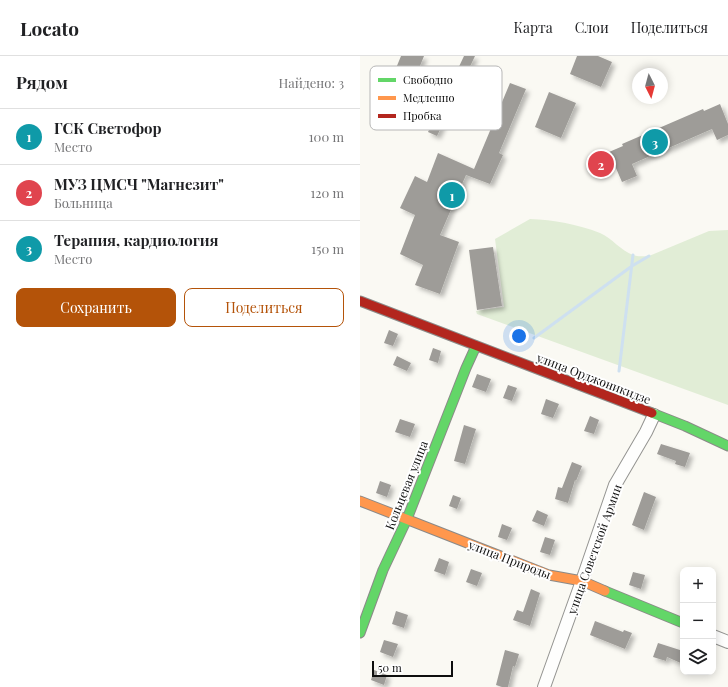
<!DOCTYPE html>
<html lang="ru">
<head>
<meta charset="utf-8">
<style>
  :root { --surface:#fff; --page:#f2f2f2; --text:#202124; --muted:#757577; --line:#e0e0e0; --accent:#b45309 }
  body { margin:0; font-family:"Playfair Display",serif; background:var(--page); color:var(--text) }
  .controls { position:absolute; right:12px; bottom:12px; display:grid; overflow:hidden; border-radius:8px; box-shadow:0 2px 10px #0003 }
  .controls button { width:36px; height:36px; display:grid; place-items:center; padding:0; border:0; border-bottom:1px solid var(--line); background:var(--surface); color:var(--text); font:20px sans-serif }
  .compass { position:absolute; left:272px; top:12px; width:36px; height:36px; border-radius:50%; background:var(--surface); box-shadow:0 2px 10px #0003; rotate:174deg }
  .scale { position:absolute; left:12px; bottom:10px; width:81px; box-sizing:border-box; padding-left:4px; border:2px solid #0e0e0e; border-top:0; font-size:11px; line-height:14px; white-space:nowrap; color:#0e0e0e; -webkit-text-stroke:3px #fff; paint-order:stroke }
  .you { position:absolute; left:159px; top:280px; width:14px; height:14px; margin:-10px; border:3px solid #fff; border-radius:50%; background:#1a73e8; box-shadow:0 0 0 6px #1a73e833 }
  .badge { display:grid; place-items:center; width:26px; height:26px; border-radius:50%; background:var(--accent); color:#fff; font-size:13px; font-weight:700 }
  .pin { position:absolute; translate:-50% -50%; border:2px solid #fff; box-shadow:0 1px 4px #0006 }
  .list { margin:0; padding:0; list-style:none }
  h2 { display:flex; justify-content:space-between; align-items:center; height:52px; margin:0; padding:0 16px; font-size:17px }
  h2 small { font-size:13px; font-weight:400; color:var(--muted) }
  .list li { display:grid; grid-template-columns:26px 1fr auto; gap:12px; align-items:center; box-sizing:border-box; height:56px; padding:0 16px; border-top:1px solid var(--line) }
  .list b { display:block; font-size:15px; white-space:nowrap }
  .list p { margin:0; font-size:13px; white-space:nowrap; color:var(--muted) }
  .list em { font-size:13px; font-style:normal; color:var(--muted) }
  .actions { display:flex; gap:8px; padding:12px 16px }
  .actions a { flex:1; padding:9px 0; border:1px solid var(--accent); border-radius:8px; text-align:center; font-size:14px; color:var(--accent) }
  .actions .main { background:var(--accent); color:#fff }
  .icon { flex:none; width:22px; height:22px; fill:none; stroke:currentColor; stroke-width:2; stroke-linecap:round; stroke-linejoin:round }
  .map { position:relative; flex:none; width:368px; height:631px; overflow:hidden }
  header { display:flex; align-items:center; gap:24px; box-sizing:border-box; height:56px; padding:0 20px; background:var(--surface); border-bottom:1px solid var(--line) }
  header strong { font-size:19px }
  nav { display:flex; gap:22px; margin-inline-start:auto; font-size:14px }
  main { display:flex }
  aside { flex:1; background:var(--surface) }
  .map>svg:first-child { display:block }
  .grass { fill:#e1edd6 }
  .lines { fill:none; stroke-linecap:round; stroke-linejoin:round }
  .stream { stroke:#cee0f0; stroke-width:3 }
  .building { fill:#9e9c98; filter:url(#shadow) }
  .street-casing { stroke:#949491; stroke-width:14 }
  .fast-casing { stroke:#8b8a88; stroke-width:11 }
  .slow-casing { stroke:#8b8a88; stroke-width:11 }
  .jam-casing { stroke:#8b8a88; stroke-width:11 }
  .street { stroke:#fefefd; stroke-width:12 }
  .fast { stroke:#63d668; stroke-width:9 }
  .slow { stroke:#ff974d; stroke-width:9 }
  .jam { stroke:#b3261e; stroke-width:9 }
  .labels { text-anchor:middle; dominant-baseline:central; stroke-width:4; stroke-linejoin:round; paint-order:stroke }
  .street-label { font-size:12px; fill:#0e0e0e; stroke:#fff }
  .key { fill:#fff; stroke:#b7b7b7; stroke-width:1 }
  .key-label { font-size:11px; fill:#0e0e0e }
</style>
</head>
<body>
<header>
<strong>Locato</strong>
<nav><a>Карта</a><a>Слои</a><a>Поделиться</a></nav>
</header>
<main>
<aside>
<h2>Рядом<small>Найдено: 3</small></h2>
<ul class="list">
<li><span class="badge" style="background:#0f9aa8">1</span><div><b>ГСК Светофор</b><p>Место</p></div><em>100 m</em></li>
<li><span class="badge" style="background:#e0444e">2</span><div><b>МУЗ ЦМСЧ &quot;Магнезит&quot;</b><p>Больница</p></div><em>120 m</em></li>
<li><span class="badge" style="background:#0f9aa8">3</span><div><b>Терапия, кардиология</b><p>Место</p></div><em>150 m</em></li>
</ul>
<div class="actions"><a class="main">Сохранить</a><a>Поделиться</a></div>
</aside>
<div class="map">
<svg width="368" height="631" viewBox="0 0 368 631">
  <defs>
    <filter id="shadow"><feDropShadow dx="3.5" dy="3.5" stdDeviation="2" flood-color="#0004"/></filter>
  </defs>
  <rect width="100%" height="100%" fill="#faf9f3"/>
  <path class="grass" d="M170 163C194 164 217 168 240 177 252 182 261 195 273 199 278 201 284 200 289 200L349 175 368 174V349L117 258 116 255 144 251 135 183Z"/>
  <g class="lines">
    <path class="stream" d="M174 282 272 210 289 200
      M259 315 273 199"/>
  </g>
  <path class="building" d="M41 0H64L45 47 25 39Z
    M104 0H115L77 80 68 76Z
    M217 0H238L252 6 241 31 210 18Z
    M150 27 166 33 139 97 143 99 130 128 106 119 80 179 99 186 80 238 55 229 63 209 40 198 55 159 40 152 55 120 67 126 78 97 114 113Z
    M189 36 216 47 201 82 175 71Z
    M360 48 368 68V79L357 84 352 73 272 108 277 120 262 126 249 96 263 90 262 88 343 53 344 55Z
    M133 191 142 250 117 254 109 194Z
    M29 274 38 278 33 290 24 287Z
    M73 292 81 295 78 307 69 304Z
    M37 300 51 307 47 315 33 309Z
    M117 318 131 323 126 336 112 331Z
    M148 329 157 332 152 345 143 342Z
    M186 343 199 348 193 362 181 358Z
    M230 360 239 364 234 378 224 375Z
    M40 363 55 368 50 381 35 376Z
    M104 369 116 373 105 408 94 405Z
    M301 388 330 397 325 411 315 408 316 405 297 398Z
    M212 406 222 410 216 425 215 424 208 447 195 443 198 431 202 432Z
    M20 425 31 429 27 441 16 437Z
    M284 436 296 441 284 474 272 469Z
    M93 439 101 442 97 453 89 450Z
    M177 454 188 459 184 470 172 465Z
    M142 468 152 472 147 484 138 481Z
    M185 481 195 484 190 499 180 496Z
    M79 502 89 506 85 519 74 515Z
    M111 513 122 517 117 530 106 526Z
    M273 516 285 519 281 533 269 529Z
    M171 533 180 537 170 570 153 564 157 554 163 556Z
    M36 555 48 559 44 572 32 568Z
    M235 565 263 576 264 574 272 577 265 593 230 579Z
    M24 584 38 588 33 601 20 596Z
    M298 587 323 595V608L307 601 306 605 293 601Z
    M145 594 159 598 155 611 153 610 148 631H142L136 629Z
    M14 614 27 619 24 629 11 624Z"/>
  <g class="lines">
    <g class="street-casing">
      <path id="street" d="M353 580 368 586
        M184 631 222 525 255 429 286 376 294 359"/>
    </g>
    <g class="fast-casing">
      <path id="fast" d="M292 357 325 370 368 390
        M245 535 323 567
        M0 577 23 514 47 463 106 312 116 290"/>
    </g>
    <g class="slow-casing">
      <path id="slow" d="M0 445 189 519 222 525 245 535"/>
    </g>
    <g class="jam-casing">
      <path id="jam" d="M0 245 292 357"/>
    </g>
    <use href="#street" class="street"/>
    <use href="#fast" class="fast"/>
    <use href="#slow" class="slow"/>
    <use href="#jam" class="jam"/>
  </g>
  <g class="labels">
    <g class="street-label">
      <text transform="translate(234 322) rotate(21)">улица Орджоникидзе</text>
      <text transform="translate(46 429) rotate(-68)">Кольцевая улица</text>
      <text transform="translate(234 493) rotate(-70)">улица Советской Армии</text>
      <text transform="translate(150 503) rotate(21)">улица Природы</text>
    </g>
  </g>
  <rect x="10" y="10" width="132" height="64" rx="6" class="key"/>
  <rect x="18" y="22" width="18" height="4" fill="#63d668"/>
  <rect x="18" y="40" width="18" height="4" fill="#ff974d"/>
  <rect x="18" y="58" width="18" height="4" fill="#b3261e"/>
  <g class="key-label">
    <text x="43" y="28">Свободно</text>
    <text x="43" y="46">Медленно</text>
    <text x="43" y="64">Пробка</text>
  </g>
</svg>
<div class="controls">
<button>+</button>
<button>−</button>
<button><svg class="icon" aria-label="layers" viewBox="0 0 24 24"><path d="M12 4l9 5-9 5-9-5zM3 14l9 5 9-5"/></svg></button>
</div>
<svg class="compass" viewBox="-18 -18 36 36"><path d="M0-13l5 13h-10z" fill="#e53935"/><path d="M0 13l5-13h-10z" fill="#757577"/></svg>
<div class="scale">50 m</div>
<div class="you"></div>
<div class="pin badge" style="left:92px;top:139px;background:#0f9aa8">1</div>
<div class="pin badge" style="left:241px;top:108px;background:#e0444e">2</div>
<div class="pin badge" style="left:295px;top:86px;background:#0f9aa8">3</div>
</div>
</main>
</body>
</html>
